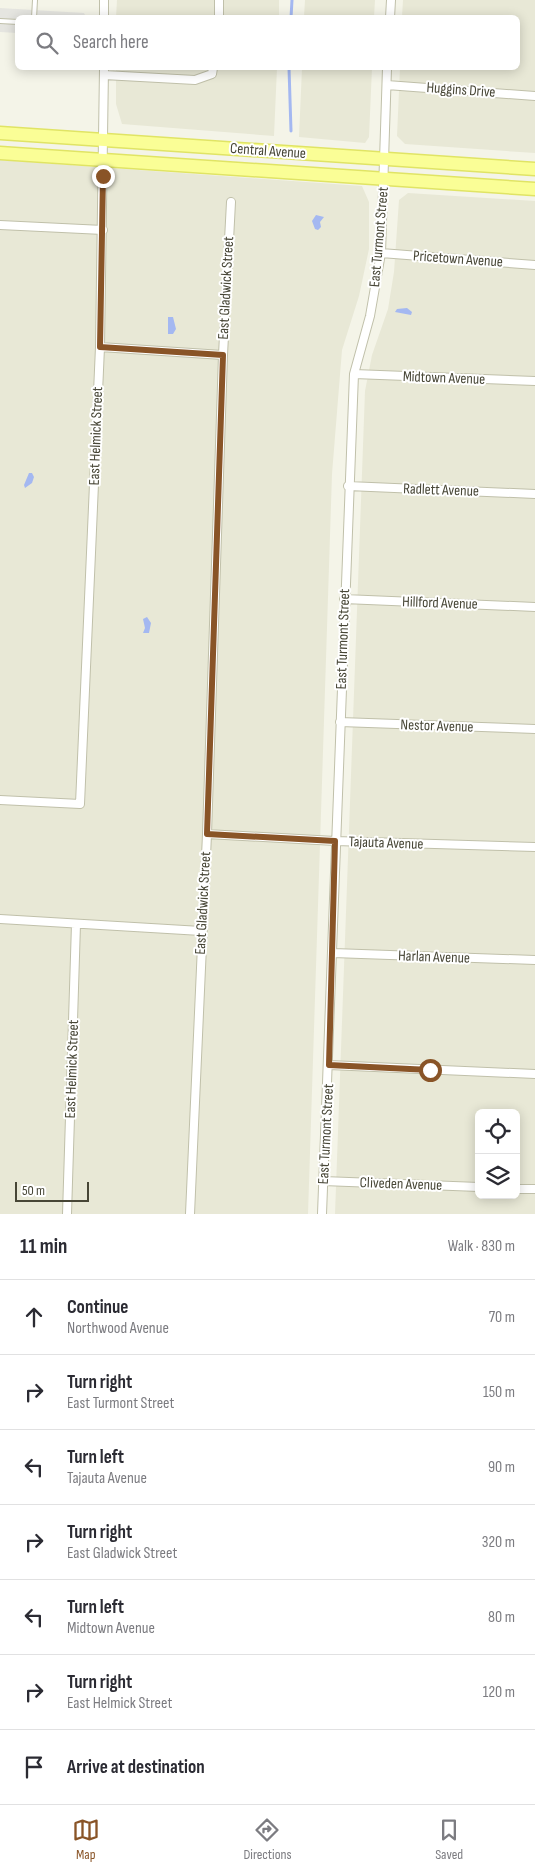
<!DOCTYPE html>
<html lang="en">
<head>
<meta charset="utf-8">
<style>
  :root { --surface:#fff; --page:#f2f2f3; --text:#2b2b33; --muted:#7c7c81; --line:#e1e1e2; --accent:#895427 }
  body { margin:0; font-family:"Sofia Sans Condensed",sans-serif; background:var(--page); color:var(--text) }
  .controls { position:absolute; right:15px; bottom:15px; display:grid; overflow:hidden; border-radius:8px; box-shadow:0 2px 12px #0003 }
  .controls button { width:45px; height:45px; display:grid; place-items:center; padding:0; border:0; border-bottom:1px solid var(--line); background:var(--surface); color:var(--text); font:25px sans-serif }
  .scale { position:absolute; left:15px; bottom:12px; width:74px; box-sizing:border-box; padding-left:5px; border:2px solid #474636; border-top:0; font-size:14px; line-height:18px; white-space:nowrap; color:#474636; -webkit-text-stroke:4px #fff; paint-order:stroke }
  .stop { position:absolute; width:15px; height:15px; margin:-11px; border:4px solid #895427; border-radius:50%; background:#fff }
  .stop.end { background:#895427; border-color:#fff; box-shadow:0 1px 5px #0008 }
  .list { margin:0; padding:0; list-style:none }
  h2 { display:flex; justify-content:space-between; align-items:center; height:65px; margin:0; padding:0 20px; font-size:21px }
  h2 small { font-size:16px; font-weight:400; color:var(--muted) }
  .list li { display:grid; grid-template-columns:32px 1fr auto; gap:15px; align-items:center; box-sizing:border-box; height:75px; padding:0 20px; border-top:1px solid var(--line) }
  .list b { display:block; font-size:19px; white-space:nowrap }
  .list p { margin:0; font-size:16px; white-space:nowrap; color:var(--muted) }
  .list em { font-size:16px; font-style:normal; color:var(--muted) }
  .icon { flex:none; width:28px; height:28px; fill:none; stroke:currentColor; stroke-width:2; stroke-linecap:round; stroke-linejoin:round }
  .map { position:relative; flex:none; width:535px; height:1214px; overflow:hidden }
  .search { position:absolute; background:var(--surface); box-shadow:0 2px 12px #0003; left:15px; right:15px; top:15px; height:55px; display:flex; align-items:center; gap:12px; box-sizing:border-box; padding:0 18px; border-radius:8px; color:var(--muted); font-size:19px }
  .sheet { height:590px; background:var(--surface) }
  nav { display:flex; justify-content:space-around; align-items:center; box-sizing:border-box; height:70px; border-top:1px solid var(--line); background:var(--surface); font-size:14px; color:var(--muted) }
  nav a { display:grid; justify-items:center; gap:2px }
  nav .on { color:var(--accent) }
  .map>svg:first-child { display:block }
  .residential { fill:#e8e8d6; fill-rule:evenodd }
  .parking { fill:#e5e5e0 }
  .water { fill:#a4b8f1 }
  .lines { fill:none; stroke-linecap:round; stroke-linejoin:round }
  .stream { stroke:#a4b8f1; stroke-width:3 }
  .service-casing { stroke:#c0c0aa; stroke-width:6 }
  .minor-casing { stroke:#c0c0aa; stroke-width:10 }
  .primary-casing { stroke:#e0e465; stroke-width:15 }
  .service { stroke:#fff; stroke-width:4 }
  .minor { stroke:#fff; stroke-width:8 }
  .primary { stroke:#fafe96; stroke-width:12 }
  .route { stroke:#895427; stroke-width:6 }
  .labels { text-anchor:middle; dominant-baseline:central; stroke-width:4; stroke-linejoin:round; paint-order:stroke }
  .street-label { font-size:15px; fill:#474636; stroke:#fff }
</style>
</head>
<body>
<div class="map">
<svg width="535" height="1214" viewBox="0 0 535 1214">
  <rect width="100%" height="100%" fill="#f4f4e8"/>
  <path class="residential" d="M117 0H279V17L116 18Z
    M305 0H375L374 17H304Z
    M403 0H535V153L405 144 397 136 400 68H518V18L402 17Z
    M116 68H277L274 136 122 124 116 104Z
    M302 68H372L369 137 365 143 299 137Z
    M0 160 362 186 369 202V249L359 296 342 350 332 474 308 1214H0Z
    M408 193 535 201V1214H335L365 391 372 355 388 309 394 272 399 200ZM479 1113H516V1195H479Z"/>
  <path class="parking" d="M0 8 84 13 86 17 18 18 17 33 0 32Z"/>
  <path class="water" d="M316 215 324 217 320 222 321 227 318 230 315 229 312 221Z
    M407 308 412 312 411 315 395 312 397 309Z
    M168 317H173L176 329 173 334H168Z
    M29 473H32L34 477 32 483 25 488 24 485Z
    M147 617 151 623 149 633H143L145 628 143 619Z"/>
  <g class="lines">
    <path class="stream" d="M291 18 292 0
      M289 68 291 131"/>
    <g class="service-casing">
      <path id="service" d="M34 18 35 0
        M0 21 18 22"/>
    </g>
    <g class="minor-casing">
      <path id="minor" d="M104 0V18
        M219 18V0
        M390 18 391 0
        M104 75 195 80 212 74 213 68
        M387 85 535 96
        M0 225 103 230
        M381 253 535 265
        M100 347 223 355
        M354 374 535 381
        M348 486 535 494
        M344 599 535 607
        M340 722 535 729
        M0 800 80 804 100 347 104 68
        M207 834 335 841 535 847
        M0 919 201 931
        M333 953 535 960
        M329 1065 535 1074
        M323 1181 479 1187
        M516 1189H535
        M67 1214 76 924
        M190 1214 207 834 223 355 231 202
        M322 1214 354 374 370 316 381 253 387 68"/>
    </g>
    <g class="primary-casing">
      <path id="primary" d="M0 133 535 169
        M0 153 535 189"/>
    </g>
    <use href="#service" class="service"/>
    <use href="#minor" class="minor"/>
    <use href="#primary" class="primary"/>
  </g>
  <g class="lines">
    <path class="route" d="M103 176 100 347 223 355 207 834 335 841 329 1065 430 1070"/>
  </g>
  <g class="labels">
    <g class="street-label">
      <text transform="translate(461 90) rotate(4)">Huggins Drive</text>
      <text transform="translate(268 151) rotate(4)">Central Avenue</text>
      <text transform="translate(379 237) rotate(-85)">East Turmont Street</text>
      <text transform="translate(458 259) rotate(4)">Pricetown Avenue</text>
      <text transform="translate(226 288) rotate(-87)">East Gladwick Street</text>
      <text transform="translate(444 378) rotate(2)">Midtown Avenue</text>
      <text transform="translate(96 436) rotate(-88)">East Helmick Street</text>
      <text transform="translate(441 490) rotate(2)">Radlett Avenue</text>
      <text transform="translate(440 603) rotate(2)">Hillford Avenue</text>
      <text transform="translate(343 639) rotate(-88)">East Turmont Street</text>
      <text transform="translate(437 726) rotate(2)">Nestor Avenue</text>
      <text transform="translate(386 843) rotate(2)">Tajauta Avenue</text>
      <text transform="translate(203 903) rotate(-87)">East Gladwick Street</text>
      <text transform="translate(434 957) rotate(2)">Harlan Avenue</text>
      <text transform="translate(72 1069) rotate(-88)">East Helmick Street</text>
      <text transform="translate(326 1134) rotate(-87)">East Turmont Street</text>
      <text transform="translate(401 1184) rotate(2)">Cliveden Avenue</text>
    </g>
  </g>
</svg>
<div class="controls">
<button><svg class="icon" aria-label="locate" viewBox="0 0 24 24"><circle cx="12" cy="12" r="6"/><path d="M12 2v4M12 18v4M2 12h4M18 12h4"/></svg></button>
<button><svg class="icon" aria-label="layers" viewBox="0 0 24 24"><path d="M12 4l9 5-9 5-9-5zM3 14l9 5 9-5"/></svg></button>
</div>
<div class="scale">50 m</div>
<div class="stop" style="left:430px;top:1070px"></div>
<div class="stop end" style="left:103px;top:176px"></div>
<div class="search"><svg class="icon" aria-label="search" viewBox="0 0 24 24"><circle cx="10" cy="10" r="6"/><path d="M15 15l6 6"/></svg>Search here</div>
</div>
<section class="sheet">
<h2>11 min<small>Walk · 830 m</small></h2>
<ul class="list">
<li><svg class="icon" aria-label="ahead" viewBox="0 0 24 24"><path d="M12 20V5M6 11l6-6 6 6"/></svg><div><b>Continue</b><p>Northwood Avenue</p></div><em>70 m</em></li>
<li><svg class="icon" aria-label="right" viewBox="0 0 24 24"><path d="M7 20v-9h11M14 6l5 5-5 5"/></svg><div><b>Turn right</b><p>East Turmont Street</p></div><em>150 m</em></li>
<li><svg class="icon" aria-label="left" viewBox="0 0 24 24"><path d="M17 20v-9H6M10 6l-5 5 5 5"/></svg><div><b>Turn left</b><p>Tajauta Avenue</p></div><em>90 m</em></li>
<li><svg class="icon" aria-label="right" viewBox="0 0 24 24"><path d="M7 20v-9h11M14 6l5 5-5 5"/></svg><div><b>Turn right</b><p>East Gladwick Street</p></div><em>320 m</em></li>
<li><svg class="icon" aria-label="left" viewBox="0 0 24 24"><path d="M17 20v-9H6M10 6l-5 5 5 5"/></svg><div><b>Turn left</b><p>Midtown Avenue</p></div><em>80 m</em></li>
<li><svg class="icon" aria-label="right" viewBox="0 0 24 24"><path d="M7 20v-9h11M14 6l5 5-5 5"/></svg><div><b>Turn right</b><p>East Helmick Street</p></div><em>120 m</em></li>
<li><svg class="icon" aria-label="arrive" viewBox="0 0 24 24"><path d="M6 21V4h12l-3 4 3 4H6"/></svg><div><b>Arrive at destination</b></div></li>
</ul>
</section>
<nav>
<a class="on"><svg class="icon" aria-label="map" viewBox="0 0 24 24"><path d="M3 6l6-2 6 2 6-2v14l-6 2-6-2-6 2zM9 4v14M15 6v14"/></svg>Map</a>
<a><svg class="icon" aria-label="directions" viewBox="0 0 24 24"><path d="M12 3l9 9-9 9-9-9zM9 14v-3h6M13 9l2 2-2 2"/></svg>Directions</a>
<a><svg class="icon" aria-label="saved" viewBox="0 0 24 24"><path d="M7 4h10v16l-5-4-5 4z"/></svg>Saved</a>
</nav>
</body>
</html>
